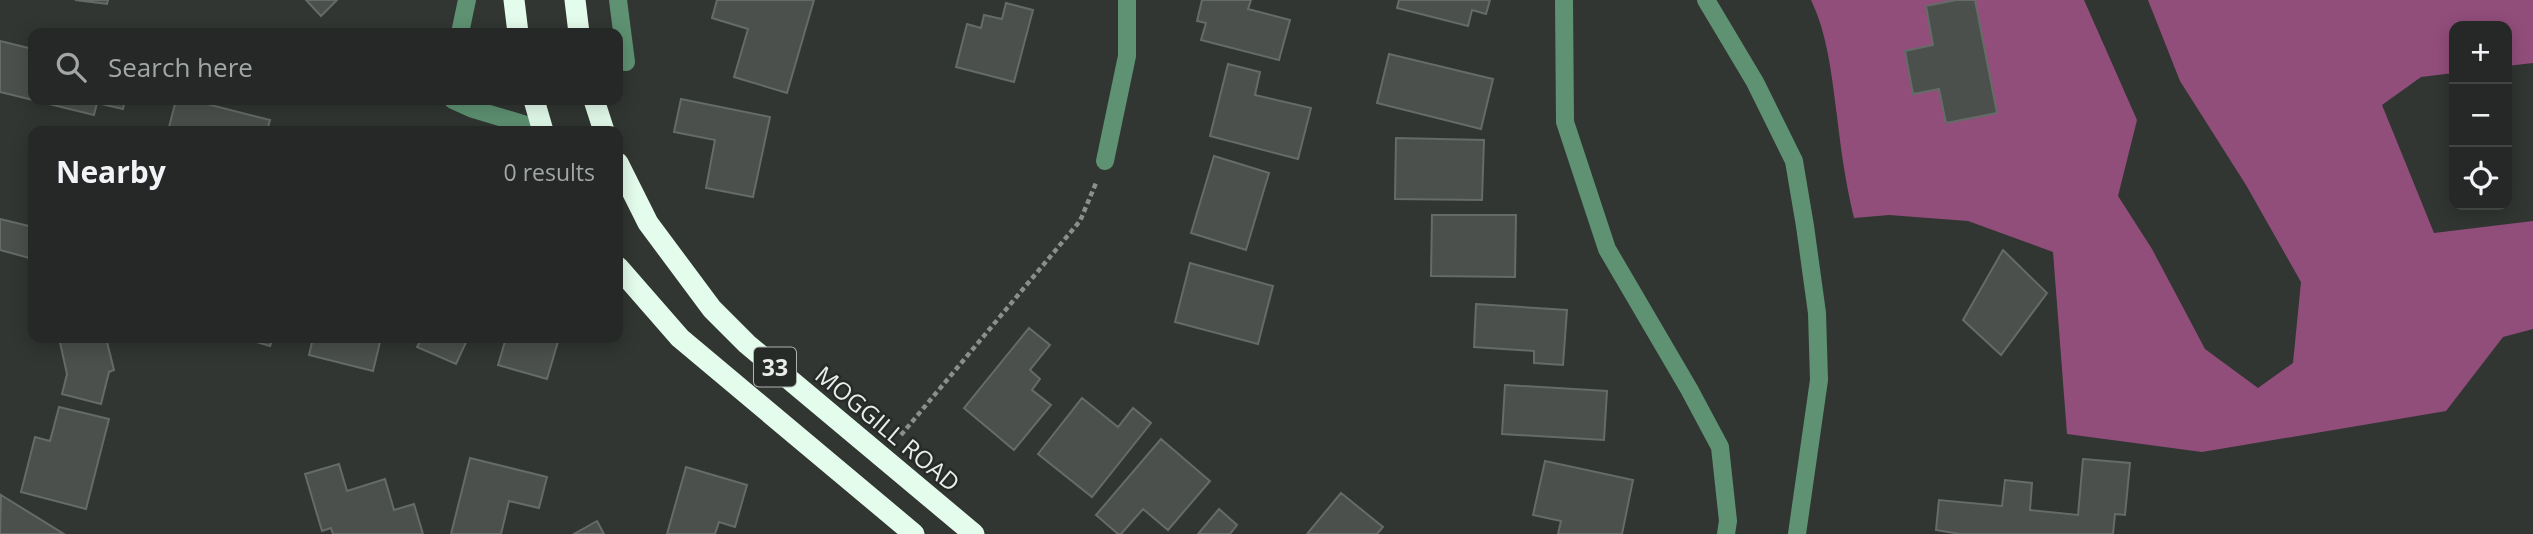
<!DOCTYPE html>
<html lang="en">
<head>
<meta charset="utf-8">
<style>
  :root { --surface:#252826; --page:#313432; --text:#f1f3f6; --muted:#a3a6a7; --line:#424443 }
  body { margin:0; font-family:"Open Sans",sans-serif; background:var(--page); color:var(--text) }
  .controls { position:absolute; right:21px; top:21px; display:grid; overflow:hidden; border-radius:14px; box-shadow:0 4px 18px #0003 }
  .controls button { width:63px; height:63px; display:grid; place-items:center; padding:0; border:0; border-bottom:2px solid var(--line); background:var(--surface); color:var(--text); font:35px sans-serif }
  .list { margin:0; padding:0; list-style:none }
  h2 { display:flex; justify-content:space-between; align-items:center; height:91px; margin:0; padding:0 28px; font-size:30px }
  h2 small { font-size:23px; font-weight:400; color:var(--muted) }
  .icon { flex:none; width:38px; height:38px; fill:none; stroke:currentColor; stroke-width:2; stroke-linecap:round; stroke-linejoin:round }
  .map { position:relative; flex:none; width:2533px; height:534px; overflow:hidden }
  .search { position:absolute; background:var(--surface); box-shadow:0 4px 18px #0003; left:28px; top:28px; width:595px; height:77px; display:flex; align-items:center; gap:18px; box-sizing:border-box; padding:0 24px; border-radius:14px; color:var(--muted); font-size:26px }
  .panel { position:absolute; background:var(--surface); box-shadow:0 4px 18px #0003; left:28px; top:126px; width:595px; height:217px; border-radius:14px }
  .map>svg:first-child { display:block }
  .forest { fill:#924e7b }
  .building { fill:#4b504c; stroke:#656b67; stroke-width:2 }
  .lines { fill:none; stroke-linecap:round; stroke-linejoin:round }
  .path { stroke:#8b8f8c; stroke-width:4.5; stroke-dasharray:5 3.5; stroke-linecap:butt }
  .minor { stroke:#5e9272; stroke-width:18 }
  .highway { stroke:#e4fcec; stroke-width:21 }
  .labels { text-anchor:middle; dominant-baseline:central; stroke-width:5; stroke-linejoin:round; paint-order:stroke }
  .shield { fill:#272b28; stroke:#b0b3b0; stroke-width:2 }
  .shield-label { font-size:23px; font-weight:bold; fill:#eaedeb }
  .street-label { font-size:24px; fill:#eaedeb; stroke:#272b28 }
</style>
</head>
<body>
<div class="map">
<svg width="2533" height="534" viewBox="0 0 2533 534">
  <rect width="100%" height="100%" fill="#313632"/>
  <path class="forest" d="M1811 0H2084L2137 120 2118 196 2152 249 2205 349 2258 388 2293 363 2301 282 2246 185 2180 81 2148 0H2533V63L2507 66V26H2454V73L2421 77 2382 105 2434 233 2533 221V329L2503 337 2446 411 2202 452 2067 434 2053 252 1968 221 1889 215 1854 218C1846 185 1841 151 1837 116 1832 78 1828 35 1811 0Z"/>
  <path class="building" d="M75 0H108L107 4Z
    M306 0H337L321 16Z
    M717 0H814L787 93 734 77 748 29 712 18Z
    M1202 0H1251L1248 9 1290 20 1279 60 1201 40 1206 23 1197 21Z
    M1399 0H1490L1486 14 1472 10 1468 26 1397 8Z
    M1956 0H1975L1997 113 1946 123 1939 89 1913 94 1905 51 1933 45 1926 6Z
    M1006 3 1033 10 1014 82 956 67 967 24 981 28 984 15 1002 19Z
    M0 41 33 49V100H125L123 109 97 103 94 115 0 92Z
    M1389 54 1493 79 1481 129 1377 103Z
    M1228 64 1260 72 1255 95 1311 108 1298 159 1210 136Z
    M681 99 770 117 753 197 706 188 715 140 674 132Z
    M176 100H191L270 120 267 131H180L169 127Z
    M1396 138 1484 140 1482 200 1395 199Z
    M1214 156 1269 173 1246 250 1191 233Z
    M1432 215H1516L1515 277 1431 276Z
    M0 219 33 227V259L0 250Z
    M2003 250 2047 293 2001 355 1963 320Z
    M1190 263 1273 286 1258 344 1175 322Z
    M1476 304 1567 310 1563 365 1534 363V351L1474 347Z
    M1029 328 1050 345 1030 370 1040 379 1032 390 1051 405 1014 450 964 408Z
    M59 338H106L114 370 109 372 101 404 62 394 67 374Z
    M243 338H273L270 346Z
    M313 338H381L373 371 309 355Z
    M422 338H468L456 364 417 347Z
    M506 338H559L547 379 498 365Z
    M1505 385 1607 391 1604 440 1502 434Z
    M1082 398 1118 427 1133 408 1151 423 1092 497 1038 454Z
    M59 407 109 419 86 509 21 492 35 437 50 441Z
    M1161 439 1210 481 1168 530 1143 509 1121 534H1118L1096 515Z
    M470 458 547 477 539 508 509 501 501 534H451Z
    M2083 459 2130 463 2125 515 2115 514 2113 534H1960L1936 530 1939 500 2002 506 2005 480 2032 483 2030 510 2078 515Z
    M1545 461 1633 480 1622 534H1558L1561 521 1533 515Z
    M339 464 347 491 385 479 394 510 414 504 423 534H333L331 528 322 531 305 474Z
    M686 467 747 485 735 527 719 522 715 534H667Z
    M1341 493 1383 527 1377 534H1307Z
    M1 495 64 534H0Z
    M1219 509 1237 525 1230 534H1198Z
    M597 521 604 534H574Z"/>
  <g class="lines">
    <path class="path" d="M901 435 1080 221 1096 183"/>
    <path class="minor" d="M618 0 626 62
      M1564 0 1565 122 1607 249 1689 389 1720 447 1728 521 1726 534
      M1706 0 1755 82 1794 161 1805 226 1817 313 1819 380 1797 534
      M460 33 467 0
      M453 100 473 109 543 130
      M1105 161 1127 56V0"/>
    <path class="highway" d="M514 0 518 33
      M575 0 579 33
      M534 100 543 131
      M594 100 604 131
      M618 163 648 223 712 309 747 344 974 534
      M618 267 680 338 914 534"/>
  </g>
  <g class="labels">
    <rect class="shield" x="754" y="347.5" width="42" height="39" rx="5"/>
    <g class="shield-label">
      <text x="775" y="367">33</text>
    </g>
    <g class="street-label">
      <text transform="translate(888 428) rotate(40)">MOGGILL ROAD</text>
    </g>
  </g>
</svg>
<div class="controls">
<button>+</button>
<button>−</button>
<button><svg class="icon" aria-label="locate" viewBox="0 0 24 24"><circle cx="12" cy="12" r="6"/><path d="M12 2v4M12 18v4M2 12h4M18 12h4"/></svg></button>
</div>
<div class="search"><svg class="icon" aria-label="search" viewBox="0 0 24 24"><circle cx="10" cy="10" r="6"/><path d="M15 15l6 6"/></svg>Search here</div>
<section class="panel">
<h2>Nearby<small>0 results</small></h2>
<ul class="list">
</ul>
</section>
</div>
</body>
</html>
